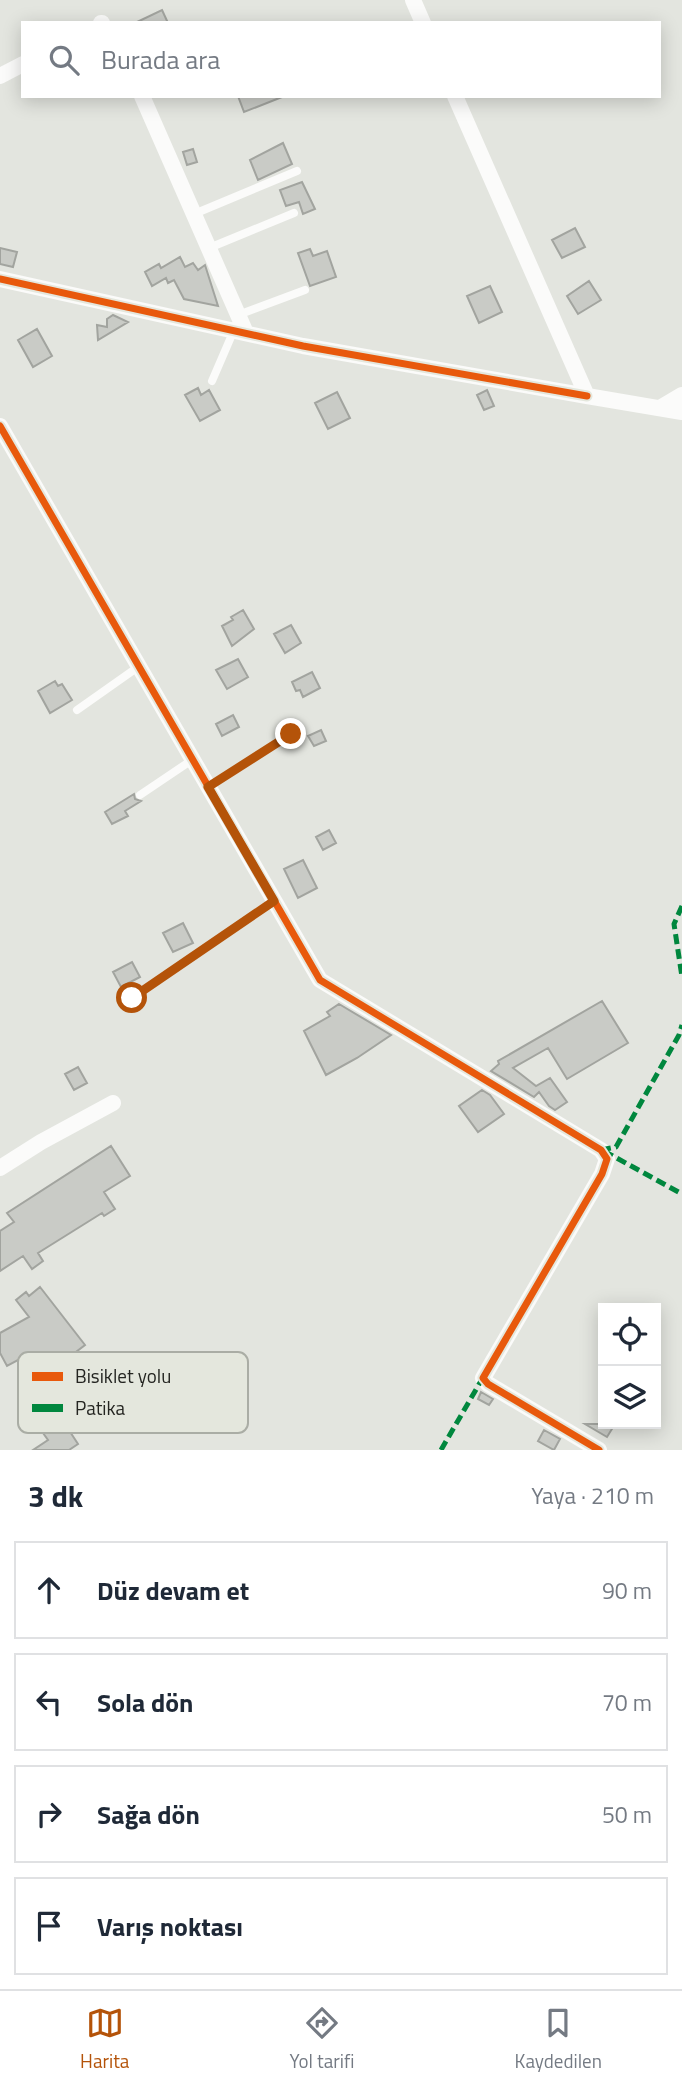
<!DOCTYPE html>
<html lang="tr">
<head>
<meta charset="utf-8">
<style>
  :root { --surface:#fff; --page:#f2f2f3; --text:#1f2937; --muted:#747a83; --line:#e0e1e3; --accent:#b45309 }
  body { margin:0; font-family:"Titillium Web",sans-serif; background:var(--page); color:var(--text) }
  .controls { position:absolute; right:21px; bottom:21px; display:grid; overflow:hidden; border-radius:0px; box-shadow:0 4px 18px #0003 }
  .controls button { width:63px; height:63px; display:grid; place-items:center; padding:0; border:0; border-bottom:2px solid var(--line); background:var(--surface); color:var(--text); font:35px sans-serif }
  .stop { position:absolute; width:21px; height:21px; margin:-16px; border:5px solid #b45309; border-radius:50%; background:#fff }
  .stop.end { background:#b45309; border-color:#fff; box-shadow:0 2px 7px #0008 }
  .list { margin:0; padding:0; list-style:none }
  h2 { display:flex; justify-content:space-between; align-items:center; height:91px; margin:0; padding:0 28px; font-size:30px }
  h2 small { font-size:23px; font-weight:400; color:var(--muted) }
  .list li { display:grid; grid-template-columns:46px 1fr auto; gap:21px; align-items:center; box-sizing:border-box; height:98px; margin:0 14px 14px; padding:0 14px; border:2px solid var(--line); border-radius:0px }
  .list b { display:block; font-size:26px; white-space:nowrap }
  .list em { font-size:23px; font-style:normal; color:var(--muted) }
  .icon { flex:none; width:38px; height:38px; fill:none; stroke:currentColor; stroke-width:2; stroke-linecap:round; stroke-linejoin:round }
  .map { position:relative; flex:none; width:682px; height:1450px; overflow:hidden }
  .search { position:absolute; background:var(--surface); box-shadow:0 4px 18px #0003; left:21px; right:21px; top:21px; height:77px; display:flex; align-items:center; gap:18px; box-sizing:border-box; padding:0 24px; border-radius:0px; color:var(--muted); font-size:26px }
  .sheet { height:539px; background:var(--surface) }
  nav { display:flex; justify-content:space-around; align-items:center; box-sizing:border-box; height:98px; border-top:2px solid var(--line); background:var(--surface); font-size:19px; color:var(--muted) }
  nav a { display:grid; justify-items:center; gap:4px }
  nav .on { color:var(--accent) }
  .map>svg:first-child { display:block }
  .building { fill:#c9cbc6; stroke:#a2a49f; stroke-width:2 }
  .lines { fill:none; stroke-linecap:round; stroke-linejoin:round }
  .service { stroke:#fbfbfa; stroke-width:8 }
  .minor { stroke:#fbfbfa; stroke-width:16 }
  .quiet { stroke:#00873e; stroke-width:5; stroke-dasharray:10 5; stroke-linecap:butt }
  .cycleway-casing { stroke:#e4e7dd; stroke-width:11 }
  .cycleway { stroke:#e8590c; stroke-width:7 }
  .route { stroke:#b45309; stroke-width:9 }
  .key { fill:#e4e7dd; stroke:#aaada5; stroke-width:2 }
  .key-label { font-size:19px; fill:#242521 }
</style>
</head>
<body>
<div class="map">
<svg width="682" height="1450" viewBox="0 0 682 1450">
  <rect width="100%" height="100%" fill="#e3e5df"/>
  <path class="building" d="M162 10 168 23H135Z
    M238 96H282V97L244 112Z
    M283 143 292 164 258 180 250 160Z
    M193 149 197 162 187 165 183 152Z
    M302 182 315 209 303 214 299 202 286 206 280 190Z
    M575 228 585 247 562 258 552 240Z
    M0 248 17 252 13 267 0 264Z
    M310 249 313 256 327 251 336 277 310 286 298 253Z
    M180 257 185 267 193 263 198 270 205 265 218 306 184 299 174 280 168 283 166 278 152 286 145 272 159 264 161 268Z
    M589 281 601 300 578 314 567 296Z
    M490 286 502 312 479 323 467 296Z
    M113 315 128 322 98 340 97 325 107 327V319Z
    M37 329 52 356 33 367 18 340Z
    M198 388 201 395 209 390 220 410 200 421 185 395Z
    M487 390 494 406 484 410 477 395Z
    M337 392 350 418 328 429 315 403Z
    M243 610 254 629 232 646 222 626 233 620 231 617Z
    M291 625 301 643 285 653 274 634Z
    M238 659 248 677 227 689 216 670Z
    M312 672 320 688 303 697 300 690 296 691 292 682Z
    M55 681 58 686 62 684 72 700 50 713 38 691Z
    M233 715 239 727 222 736 216 724Z
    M321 730 326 741 314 746 308 736Z
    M134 794 135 799 141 801 125 811 128 816 112 824 105 812Z
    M329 830 336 843 323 850 316 837Z
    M303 860 317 888 298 898 284 869Z
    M183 923 193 943 173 952 163 933Z
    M132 962 140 977 121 987 113 972Z
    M602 1001 628 1043 567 1079 548 1048 513 1068 536 1086 550 1078 567 1102 555 1110 549 1106 539 1092 534 1097 491 1071 499 1064 498 1061Z
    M339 1004 391 1035 357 1058 326 1075 304 1031 330 1016 327 1012Z
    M78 1067 87 1083 74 1090 65 1074Z
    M482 1090 490 1095 504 1114 478 1132 459 1106Z
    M111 1146 130 1176 104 1192 115 1209 104 1216 102 1213 38 1253 43 1261 32 1269 23 1256 0 1271V1231L14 1222 7 1213Z
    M40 1287 85 1345 47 1374 31 1353 7 1366 0 1353V1333L29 1317 16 1300 26 1292 29 1296Z
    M481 1392 493 1399 489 1405 478 1399Z
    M61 1418 78 1444 69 1450H33L48 1440 38 1426 46 1420 50 1426Z
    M585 1424H615L607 1437Z
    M544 1430 560 1439 554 1450 538 1441Z"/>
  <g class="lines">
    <path class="service" d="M194 214 297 171
      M209 248 294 213
      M238 315 305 290
      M212 381 234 330
      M77 710 138 667
      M208 787 291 734
      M140 795 192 760
      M132 998 274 901"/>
    <path class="minor" d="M413 0 423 23
      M101 23H102
      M0 76 23 64
      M142 96 246 333
      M455 96 587 396 682 412
      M0 279 303 346 587 396
      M660 408 682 395
      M0 426 320 980 601 1150 607 1159 602 1174 483 1378 488 1384 599 1450
      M0 1168 41 1142 113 1103"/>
    <path class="quiet" d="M682 906 674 924 682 977
      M601 1150 616 1147 679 1035 682 1025
      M604 1151 682 1194
      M441 1450 485 1374"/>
    <g class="cycleway-casing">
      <path id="cycleway" d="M0 279 303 346 587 396
        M0 426 320 980 601 1150 607 1159 602 1174 483 1378 488 1384 599 1450"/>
    </g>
    <use href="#cycleway" class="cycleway"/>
  </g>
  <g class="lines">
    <path class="route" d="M132 998 274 901 208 787 291 734"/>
  </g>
  <rect x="18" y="1352" width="230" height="81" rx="10" class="key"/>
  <rect x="32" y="1372" width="31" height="9" fill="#e8590c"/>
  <rect x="32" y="1404" width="31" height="8" fill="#00873e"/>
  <g class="key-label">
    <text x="75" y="1383">Bisiklet yolu</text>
    <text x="75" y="1415">Patika</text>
  </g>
</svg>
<div class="controls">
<button><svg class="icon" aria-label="locate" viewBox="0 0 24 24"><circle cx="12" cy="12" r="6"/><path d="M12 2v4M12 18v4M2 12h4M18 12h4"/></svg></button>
<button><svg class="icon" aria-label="layers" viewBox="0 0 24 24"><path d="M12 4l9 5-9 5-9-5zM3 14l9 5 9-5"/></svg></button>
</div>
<div class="stop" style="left:132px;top:998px"></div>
<div class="stop end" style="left:291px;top:734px"></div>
<div class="search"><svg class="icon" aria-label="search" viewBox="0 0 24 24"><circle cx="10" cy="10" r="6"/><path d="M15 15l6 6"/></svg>Burada ara</div>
</div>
<section class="sheet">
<h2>3 dk<small>Yaya · 210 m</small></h2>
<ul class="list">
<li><svg class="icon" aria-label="ahead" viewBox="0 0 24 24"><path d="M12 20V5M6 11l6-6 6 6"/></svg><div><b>Düz devam et</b></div><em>90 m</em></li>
<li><svg class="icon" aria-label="left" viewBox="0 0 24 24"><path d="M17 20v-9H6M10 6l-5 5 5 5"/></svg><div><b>Sola dön</b></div><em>70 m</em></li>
<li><svg class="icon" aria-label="right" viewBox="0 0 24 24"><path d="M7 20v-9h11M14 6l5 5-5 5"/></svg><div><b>Sağa dön</b></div><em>50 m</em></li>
<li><svg class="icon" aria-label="arrive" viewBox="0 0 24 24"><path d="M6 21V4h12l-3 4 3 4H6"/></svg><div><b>Varış noktası</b></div></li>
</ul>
</section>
<nav>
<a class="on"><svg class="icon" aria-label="map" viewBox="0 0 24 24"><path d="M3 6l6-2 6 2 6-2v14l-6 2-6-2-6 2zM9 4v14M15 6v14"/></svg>Harita</a>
<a><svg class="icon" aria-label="directions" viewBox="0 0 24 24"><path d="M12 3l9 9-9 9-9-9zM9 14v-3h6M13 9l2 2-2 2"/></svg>Yol tarifi</a>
<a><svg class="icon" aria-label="saved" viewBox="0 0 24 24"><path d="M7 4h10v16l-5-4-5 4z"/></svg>Kaydedilen</a>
</nav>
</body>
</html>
